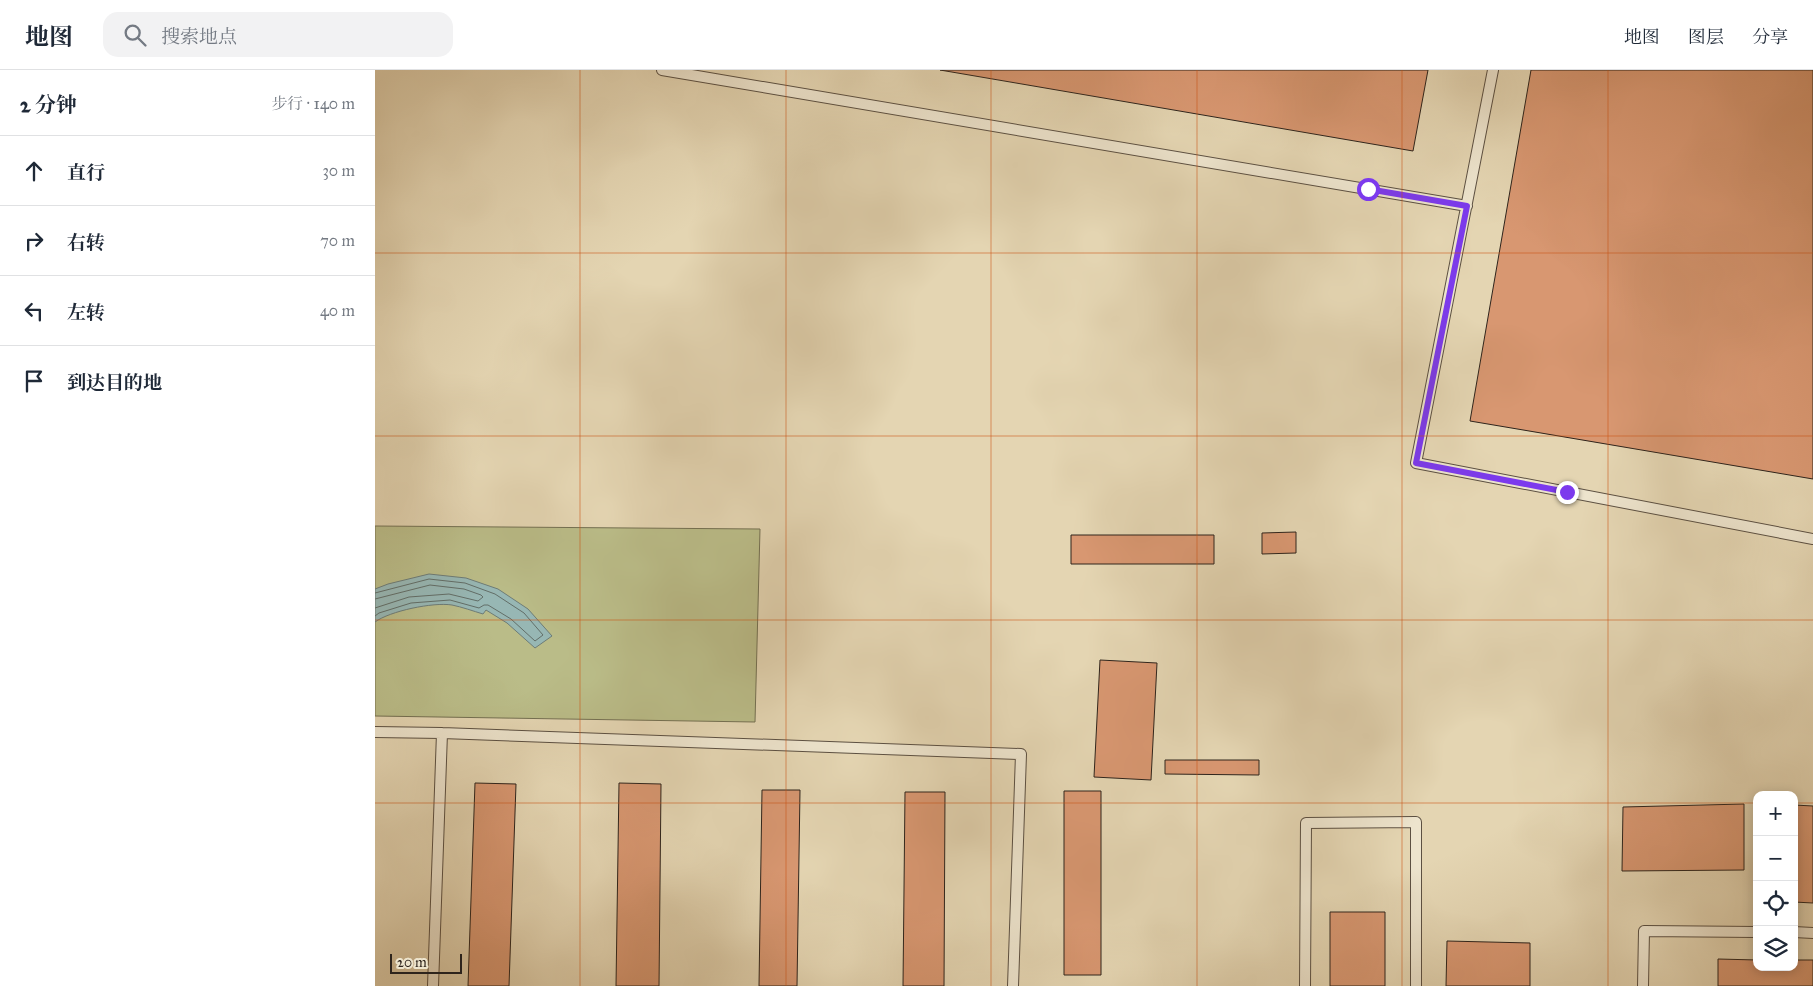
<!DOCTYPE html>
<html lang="zh">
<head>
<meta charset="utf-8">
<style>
  :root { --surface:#fff; --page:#f2f2f3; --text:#1f2937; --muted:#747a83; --line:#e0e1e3 }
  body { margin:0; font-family:"IM FELL Great Primer","Noto Serif SC",serif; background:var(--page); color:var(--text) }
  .controls { position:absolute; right:15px; bottom:15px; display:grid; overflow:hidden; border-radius:10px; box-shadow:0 2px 12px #0003 }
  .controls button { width:45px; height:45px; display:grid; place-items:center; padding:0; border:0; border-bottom:1px solid var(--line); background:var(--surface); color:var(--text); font:25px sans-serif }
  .scale { position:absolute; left:15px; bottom:12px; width:72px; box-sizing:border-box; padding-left:5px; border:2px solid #2e241c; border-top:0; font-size:14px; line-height:18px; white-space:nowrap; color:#2e241c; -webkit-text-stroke:4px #ede4cd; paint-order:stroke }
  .stop { position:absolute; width:15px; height:15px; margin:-11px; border:4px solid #7c3aed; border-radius:50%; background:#fff }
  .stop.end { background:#7c3aed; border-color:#fff; box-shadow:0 1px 5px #0008 }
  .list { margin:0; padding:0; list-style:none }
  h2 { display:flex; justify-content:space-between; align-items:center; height:65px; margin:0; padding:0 20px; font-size:21px }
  h2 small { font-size:16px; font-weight:400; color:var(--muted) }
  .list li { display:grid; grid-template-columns:32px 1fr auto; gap:15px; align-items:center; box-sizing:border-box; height:70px; padding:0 20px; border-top:1px solid var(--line) }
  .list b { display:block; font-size:19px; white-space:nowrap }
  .list em { font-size:16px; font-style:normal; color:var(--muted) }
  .icon { flex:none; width:28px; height:28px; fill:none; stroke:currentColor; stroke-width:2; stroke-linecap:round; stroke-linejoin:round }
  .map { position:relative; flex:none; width:1438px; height:916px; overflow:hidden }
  header { display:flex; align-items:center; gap:30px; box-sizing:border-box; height:70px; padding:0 25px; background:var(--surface); border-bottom:1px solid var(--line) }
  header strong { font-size:24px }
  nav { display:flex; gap:28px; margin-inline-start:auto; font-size:18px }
  .search { width:350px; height:45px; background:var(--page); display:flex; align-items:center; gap:12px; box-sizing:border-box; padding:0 18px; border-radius:15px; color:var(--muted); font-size:19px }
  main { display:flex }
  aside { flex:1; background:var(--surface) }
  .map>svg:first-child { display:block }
  .green { fill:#babc88; stroke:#747052 }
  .water { fill:#97b7b4; stroke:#6d7c77 }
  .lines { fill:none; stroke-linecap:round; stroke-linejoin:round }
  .shore { stroke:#626e68; stroke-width:1 }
  .building { fill:#d89771; stroke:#2e241c }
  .lane-casing { stroke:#5c5042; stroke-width:12 }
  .lane { stroke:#ede4cd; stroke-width:10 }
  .route { stroke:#7c3aed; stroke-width:6 }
  .grid { fill:none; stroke:#cc510e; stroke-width:1; stroke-opacity:0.55 }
</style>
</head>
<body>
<header>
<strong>地图</strong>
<div class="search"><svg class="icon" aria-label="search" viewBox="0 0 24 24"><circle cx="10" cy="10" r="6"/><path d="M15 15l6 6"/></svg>搜索地点</div>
<nav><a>地图</a><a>图层</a><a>分享</a></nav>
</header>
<main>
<aside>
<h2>2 分钟<small>步行 · 140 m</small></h2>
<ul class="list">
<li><svg class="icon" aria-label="ahead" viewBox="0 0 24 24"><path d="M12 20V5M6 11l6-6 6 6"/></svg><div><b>直行</b></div><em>30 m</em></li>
<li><svg class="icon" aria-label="right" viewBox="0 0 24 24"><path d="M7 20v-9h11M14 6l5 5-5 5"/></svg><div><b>右转</b></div><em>70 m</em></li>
<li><svg class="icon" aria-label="left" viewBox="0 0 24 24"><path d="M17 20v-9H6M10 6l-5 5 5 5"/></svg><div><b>左转</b></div><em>40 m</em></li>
<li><svg class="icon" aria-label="arrive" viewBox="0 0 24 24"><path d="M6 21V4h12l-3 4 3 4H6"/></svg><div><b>到达目的地</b></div></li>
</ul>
</aside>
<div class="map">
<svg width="1438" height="916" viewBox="0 0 1438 916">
  <rect width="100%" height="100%" fill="#e4d5b2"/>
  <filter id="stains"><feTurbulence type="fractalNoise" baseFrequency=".004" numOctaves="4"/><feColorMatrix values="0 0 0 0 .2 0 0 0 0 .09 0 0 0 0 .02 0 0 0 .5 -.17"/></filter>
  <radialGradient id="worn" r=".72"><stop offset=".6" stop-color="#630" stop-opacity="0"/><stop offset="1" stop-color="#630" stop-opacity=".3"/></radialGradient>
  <path class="green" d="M0 456 385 459 380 652 0 646Z"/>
  <path class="water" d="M54 504 91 508 123 519 153 539 177 566 160 578 132 553 111 540 108 544C98 541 87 537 77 535 58 532 15 541 0 552V519L13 514Z"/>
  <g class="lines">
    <path class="shore" d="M0 523 54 509 90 513 120 524 149 543 168 565 160 571 136 549 113 535H109L104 538 75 530 36 533 4 543 0 546
      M0 529 55 515 89 519 106 525 108 527 103 531 74 524 34 527 0 538"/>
  </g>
  <path class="building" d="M565 0H1053L1038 81Z
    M1156 0H1438V409L1095 351Z
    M921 462V483L887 484V463Z
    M696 465H839V494H696Z
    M725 590 782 593 776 710 719 707Z
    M790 690H884V705L790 704Z
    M100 713 141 714 134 916H93Z
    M244 713 286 714 284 916H241Z
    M387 720H425L422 916H384Z
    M689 721H726V905H689Z
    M530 722H570L569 916H528Z
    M1369 734V800L1247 801 1248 737Z
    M1419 735 1438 736V833L1419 832Z
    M955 842H1010V916H955Z
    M1072 871 1155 873V916H1071Z
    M1343 889 1382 890V897H1419V890H1438V916H1343Z"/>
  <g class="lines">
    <g class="lane-casing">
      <path id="lane" d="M287 0 1092 136
        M1118 0 1041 393 1438 469
        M0 662 67 663 646 684 638 916
        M1419 862 1438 863
        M58 916 67 663
        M930 916 931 753 1041 752V916
        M1268 916 1269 861 1382 862"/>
    </g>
    <use href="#lane" class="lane"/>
  </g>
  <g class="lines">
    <path class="route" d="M993 119 1092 136 1041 393 1192 422"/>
  </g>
  <path class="grid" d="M205 0V916M411 0V916M616 0V916M822 0V916M1027 0V916M1233 0V916M0 183H1438M0 366H1438M0 550H1438M0 733H1382M1419 733H1438"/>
  <rect width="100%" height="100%" filter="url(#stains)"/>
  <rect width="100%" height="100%" fill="url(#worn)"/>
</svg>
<div class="controls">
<button>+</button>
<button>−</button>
<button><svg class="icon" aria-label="locate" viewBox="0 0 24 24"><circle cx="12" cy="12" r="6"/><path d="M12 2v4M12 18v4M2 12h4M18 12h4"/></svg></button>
<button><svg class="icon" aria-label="layers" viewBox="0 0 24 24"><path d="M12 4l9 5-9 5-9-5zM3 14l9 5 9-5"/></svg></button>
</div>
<div class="scale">20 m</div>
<div class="stop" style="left:993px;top:119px"></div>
<div class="stop end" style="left:1192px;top:422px"></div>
</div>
</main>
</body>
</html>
